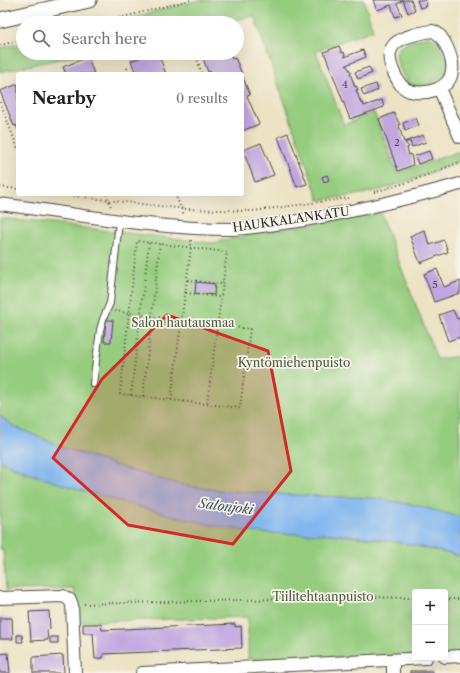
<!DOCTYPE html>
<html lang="en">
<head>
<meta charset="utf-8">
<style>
  :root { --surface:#fff; --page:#f2f2f2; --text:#202124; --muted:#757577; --line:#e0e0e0 }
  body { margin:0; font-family:"Libre Caslon Text",serif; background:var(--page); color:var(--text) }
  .controls { position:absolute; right:12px; bottom:12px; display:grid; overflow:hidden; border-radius:4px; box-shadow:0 4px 16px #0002 }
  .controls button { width:36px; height:36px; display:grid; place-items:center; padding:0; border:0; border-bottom:1px solid var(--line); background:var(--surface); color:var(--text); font:20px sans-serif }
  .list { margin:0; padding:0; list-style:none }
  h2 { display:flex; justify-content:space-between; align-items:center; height:52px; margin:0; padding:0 16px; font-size:17px }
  h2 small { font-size:13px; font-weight:400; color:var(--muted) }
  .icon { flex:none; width:22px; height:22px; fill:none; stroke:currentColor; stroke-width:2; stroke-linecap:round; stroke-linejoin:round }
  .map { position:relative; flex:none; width:460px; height:673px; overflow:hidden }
  .search { position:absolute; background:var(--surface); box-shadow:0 4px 16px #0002; left:16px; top:16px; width:228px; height:44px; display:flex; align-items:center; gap:10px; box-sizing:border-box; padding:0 14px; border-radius:22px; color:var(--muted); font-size:15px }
  .panel { position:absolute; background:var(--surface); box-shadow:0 4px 16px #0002; left:16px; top:72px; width:228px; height:124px; border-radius:4px }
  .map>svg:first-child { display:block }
  .green { fill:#95cc7e; stroke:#607c54 }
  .water { fill:#81b6ef; stroke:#56708d }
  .building { fill:#c1a7e0 }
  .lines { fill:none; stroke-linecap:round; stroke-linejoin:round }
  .service-casing { stroke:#484742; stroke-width:8 }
  .minor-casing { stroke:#484742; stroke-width:14 }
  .tertiary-casing { stroke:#484742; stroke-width:17 }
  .path { stroke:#484742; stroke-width:2; stroke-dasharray:1 3; stroke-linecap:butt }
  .service { stroke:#fff; stroke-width:6 }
  .minor { stroke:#fff; stroke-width:12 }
  .tertiary { stroke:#fff; stroke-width:15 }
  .marked { fill:#d62828; fill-opacity:0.2; stroke:#d62828; stroke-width:3; stroke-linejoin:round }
  .labels { text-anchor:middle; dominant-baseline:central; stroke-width:3.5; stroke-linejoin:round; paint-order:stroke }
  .number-label { font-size:10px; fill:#504a58 }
  .street-label { font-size:12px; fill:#2b2b2b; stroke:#f7f3e8 }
  .park-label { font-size:12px; fill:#4b5b44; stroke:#f7f3e8 }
  .water-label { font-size:13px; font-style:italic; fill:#455566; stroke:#f7f3e8 }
</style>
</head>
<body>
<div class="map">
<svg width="460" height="673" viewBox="0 0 460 673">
  <rect width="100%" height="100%" fill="#f7f3e8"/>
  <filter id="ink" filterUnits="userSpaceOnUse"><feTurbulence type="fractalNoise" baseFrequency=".025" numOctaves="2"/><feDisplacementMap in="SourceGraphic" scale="8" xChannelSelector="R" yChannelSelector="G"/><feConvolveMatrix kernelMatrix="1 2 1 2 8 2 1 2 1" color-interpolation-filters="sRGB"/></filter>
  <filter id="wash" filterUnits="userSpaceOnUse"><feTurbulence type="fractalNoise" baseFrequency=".012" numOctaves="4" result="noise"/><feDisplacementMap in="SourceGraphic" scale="16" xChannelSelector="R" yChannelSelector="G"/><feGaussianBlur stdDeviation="0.9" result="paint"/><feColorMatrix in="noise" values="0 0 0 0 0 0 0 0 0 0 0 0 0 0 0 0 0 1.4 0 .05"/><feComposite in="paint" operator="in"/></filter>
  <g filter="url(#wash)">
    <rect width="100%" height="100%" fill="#ece3c4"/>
    <path class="green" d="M199 0H364L373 30 316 51 344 125 374 112 397 173 460 151V161C428 174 396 187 362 194 348 197 333 198 319 200L254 16 220 23H111Z
      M429 36C439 40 454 65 445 74 437 84 412 92 405 79 386 45 399 45 429 36Z
      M23 43V53H87L0 72V48Z
      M380 213 437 359 460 356V517L415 505 373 498 291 495 215 490 182 485 126 469 62 447 13 426 0 416V218L213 243 259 233Z
      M0 461 24 472 102 496 177 517 399 542 460 556V657H445V592H415V657L248 659V617L78 622 74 589 6 590 3 549H0Z"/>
    <path class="water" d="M0 416 13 426 62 447 126 469 182 485 215 490 291 495 373 498 415 505 460 517V556C418 546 375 536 332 534 305 533 279 535 253 532 217 528 179 517 144 508 95 495 46 481 0 461Z"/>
    <g id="blocks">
      <path class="building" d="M373 0H403L397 4 402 15 395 17 391 5 377 10Z
        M403 0H411L415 10 408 13Z
        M417 0H425L427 6 420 8Z
        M339 46 342 53 344 52 345 56 344 57 363 50 366 57 346 65 352 73H350L355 87 356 86 358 90H356L361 103H363L364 106 382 100 384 107 350 119 324 52Z
        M151 53H158L166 74H136L131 61Z
        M201 53H230L232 59 235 58 242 74H212L210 71 208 72Z
        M88 57 94 74H66L63 67Z
        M369 67 372 73 358 79 355 72Z
        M242 75 250 95 247 96 259 124 242 131Z
        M18 84V130L16 125 14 126 0 91Z
        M376 84 378 90 364 96 361 89Z
        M394 113 400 125 399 126 404 142 423 135 426 142 412 147 410 141 405 143 409 147 407 148 409 155 411 154 413 165 398 171 379 119Z
        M416 118 419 125 405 131 403 123Z
        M288 133 307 184 297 187 278 137Z
        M261 143 274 175 255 182 243 150Z
        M429 151 432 159 418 164 415 156Z
        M327 175 329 180 324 182 322 177Z
        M424 230 430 245 444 240 448 252 420 263 410 236Z
        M437 269 444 287 460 281V293L434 302 424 274Z
        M196 282 215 284 214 295 195 293Z
        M453 310 457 319 460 318V337L448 341 439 315Z
        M106 320H113L111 342H104Z
        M49 611 50 629 47 630 48 640 31 641 29 612Z
        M0 618H12L13 639H0Z
        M83 624H101L102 630 235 624V627L241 626 242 648 103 654V658L95 659 93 633H83Z
        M17 635H22L23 642H17Z
        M50 637H58V643H50Z
        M8 653 10 673H0V654Z
        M63 655 64 673H33V657Z
        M410 671H433V673H410Z"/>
    </g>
  </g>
  <g filter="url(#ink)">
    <use href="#blocks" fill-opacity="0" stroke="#484742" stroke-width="1"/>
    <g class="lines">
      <g class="service-casing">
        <path id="service" d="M93 384 100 330 103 319 110 303 119 222"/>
      </g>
      <g class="minor-casing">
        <path id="minor" d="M431 31C443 31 454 60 452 71 450 90 425 95 410 91 401 88 398 81 394 73 379 41 405 36 431 31Z
          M439 88 460 137
          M0 204C77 214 153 229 232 229 254 228 276 224 298 221 353 212 406 199 460 184
          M0 598 63 596 70 600 72 605 75 673
          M445 657 460 656
          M393 660V673
          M142 673 426 658"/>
      </g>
      <g class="tertiary-casing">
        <path id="tertiary" d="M0 20 89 0"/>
      </g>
      <path class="path" d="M100 23 190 0
        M0 45 23 40
        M195 53 202 74
        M127 68 129 74
        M60 73 61 74
        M0 102 18 149
        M0 187 18 189
        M374 192 409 182 460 162
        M54 194 186 209 253 211 349 198
        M106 194 111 207
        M175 194 184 215
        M188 280 222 284
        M186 293 221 297
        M115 311 129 313 250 329 240 408 120 394 137 241 227 252 207 404
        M131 395 149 242
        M143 396 160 243
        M171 400 191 248V238
        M445 599H460
        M84 604 361 597 415 598"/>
      <use href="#service" class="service"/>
      <use href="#minor" class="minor"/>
      <use href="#tertiary" class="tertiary"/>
    </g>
  </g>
  <path class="marked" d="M167 315 268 351 291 471 233 544 128 525 53 458 102 379Z"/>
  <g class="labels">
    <g class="number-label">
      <text x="345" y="84">4</text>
      <text x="397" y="142">2</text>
      <text x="435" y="284">5</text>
    </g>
    <g class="street-label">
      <text transform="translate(291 219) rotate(-8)">HAUKKALANKATU</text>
    </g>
    <g class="park-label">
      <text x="183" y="322">Salon hautausmaa</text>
      <text x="294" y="362">Kyntömiehenpuisto</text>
      <text x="323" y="596">Tiilitehtaanpuisto</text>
    </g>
    <g class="water-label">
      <text transform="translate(226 506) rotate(7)">Salonjoki</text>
    </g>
  </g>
</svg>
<div class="controls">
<button>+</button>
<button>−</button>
</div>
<div class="search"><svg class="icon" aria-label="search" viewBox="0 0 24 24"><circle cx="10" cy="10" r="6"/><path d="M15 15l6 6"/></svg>Search here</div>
<section class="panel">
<h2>Nearby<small>0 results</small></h2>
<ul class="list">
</ul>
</section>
</div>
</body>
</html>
